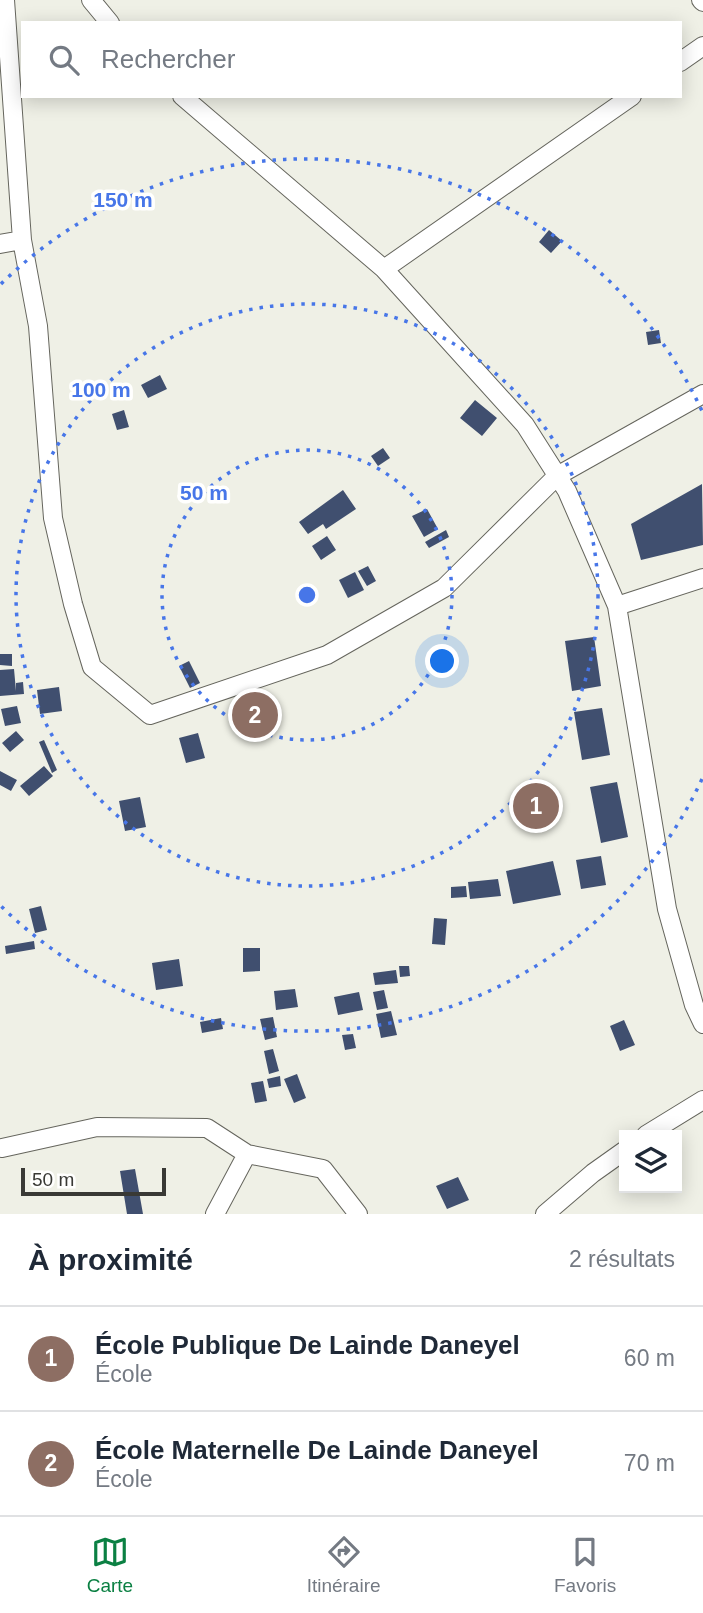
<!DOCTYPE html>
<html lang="fr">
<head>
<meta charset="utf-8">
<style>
  :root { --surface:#fff; --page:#f2f2f3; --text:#1f2937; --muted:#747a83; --line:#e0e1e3; --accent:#0b8043 }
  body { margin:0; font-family:Arial,sans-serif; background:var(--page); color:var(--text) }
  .controls { position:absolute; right:21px; bottom:21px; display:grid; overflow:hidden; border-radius:0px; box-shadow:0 4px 18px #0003 }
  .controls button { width:63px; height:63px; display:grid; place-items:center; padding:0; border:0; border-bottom:2px solid var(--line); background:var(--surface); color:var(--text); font:35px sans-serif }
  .scale { position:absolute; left:21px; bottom:18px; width:145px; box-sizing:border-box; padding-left:7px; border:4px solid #393935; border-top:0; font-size:19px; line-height:24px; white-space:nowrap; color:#393935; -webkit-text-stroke:5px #fffffe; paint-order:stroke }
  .you { position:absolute; left:443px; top:662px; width:24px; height:24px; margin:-18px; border:5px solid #fff; border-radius:50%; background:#1a73e8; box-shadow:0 0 0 10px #1a73e833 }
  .badge { display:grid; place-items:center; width:46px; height:46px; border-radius:50%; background:var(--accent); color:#fff; font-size:23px; font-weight:700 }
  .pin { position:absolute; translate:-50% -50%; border:4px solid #fff; box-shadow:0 2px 7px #0006 }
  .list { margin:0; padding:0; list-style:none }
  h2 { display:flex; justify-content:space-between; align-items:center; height:91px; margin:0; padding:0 28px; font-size:30px }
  h2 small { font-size:23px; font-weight:400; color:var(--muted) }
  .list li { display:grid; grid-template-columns:46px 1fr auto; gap:21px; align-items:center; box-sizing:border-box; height:105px; padding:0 28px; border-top:2px solid var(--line) }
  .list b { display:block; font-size:26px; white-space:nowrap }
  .list p { margin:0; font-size:23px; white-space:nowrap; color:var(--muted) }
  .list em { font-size:23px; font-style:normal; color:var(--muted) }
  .icon { flex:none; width:38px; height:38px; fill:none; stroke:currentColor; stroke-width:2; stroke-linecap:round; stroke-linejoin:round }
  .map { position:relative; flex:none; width:703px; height:1214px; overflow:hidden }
  .search { position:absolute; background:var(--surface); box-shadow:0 4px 18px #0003; left:21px; right:21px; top:21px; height:77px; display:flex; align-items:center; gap:18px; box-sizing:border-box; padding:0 24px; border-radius:0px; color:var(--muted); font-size:26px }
  .sheet { height:301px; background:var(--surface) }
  nav { display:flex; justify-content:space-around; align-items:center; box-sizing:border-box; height:98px; border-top:2px solid var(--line); background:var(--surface); font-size:19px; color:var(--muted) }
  nav a { display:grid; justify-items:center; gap:4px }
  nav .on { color:var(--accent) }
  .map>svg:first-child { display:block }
  .building { fill:#404f6f }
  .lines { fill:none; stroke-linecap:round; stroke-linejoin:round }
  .street-casing { stroke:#65655d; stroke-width:20 }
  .street { stroke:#fff; stroke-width:18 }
  .ring { fill:none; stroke:#4776e8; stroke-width:3.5; stroke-dasharray:3.5 7 }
  .centre { fill:#4776e8; stroke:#fffffe; stroke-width:3.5 }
  .ring-label { font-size:21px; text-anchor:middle; font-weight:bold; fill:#4776e8; stroke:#fffffe; stroke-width:7; stroke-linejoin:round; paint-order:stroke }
</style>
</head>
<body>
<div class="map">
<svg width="703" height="1214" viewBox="0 0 703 1214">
  <rect width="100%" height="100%" fill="#eff0e6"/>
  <path class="building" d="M549 230 562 241 551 253 539 242Z
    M659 330 661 343 648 345 646 332Z
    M160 375 167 389 148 398 141 385Z
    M475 400 497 418 482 436 460 418Z
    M124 410 129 427 117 430 112 414Z
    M383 448 390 458 378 466 371 456Z
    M702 484 703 545 641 560 631 524Z
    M343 490 356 509 326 529 323 524 308 534 299 522Z
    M427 509 438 529 424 537 412 516Z
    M446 530 449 537 429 548 425 542Z
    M327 536 336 550 321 560 312 546Z
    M368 566 376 581 367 586 358 571Z
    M355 572 364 590 348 598 339 580Z
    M594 637 601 686 572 691 565 641Z
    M0 654H12V666L0 665Z
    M189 661 200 683 190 688 179 666Z
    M14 669 16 691V683L23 682 24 694 0 696V670Z
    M59 687 62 711 40 714 37 690Z
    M17 706 21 723 5 726 1 709Z
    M602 708 610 755 582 760 574 712Z
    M16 731 24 740 10 752 2 743Z
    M198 733 205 758 186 763 179 738Z
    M44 740 57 770 52 773 39 742Z
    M44 766 53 776 29 796 20 786Z
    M0 771 17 780 11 791 0 785Z
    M617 782 628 837 601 843 590 787Z
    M140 797 146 827 125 831 119 801Z
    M601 856 606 885 581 889 576 860Z
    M553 861 561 895 513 904 506 871Z
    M498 879 501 896 470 899 468 882Z
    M466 886 467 897 451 898V887Z
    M41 906 47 930 35 933 29 909Z
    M434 918 447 919 445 945 432 944Z
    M34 941 35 949 6 954 5 946Z
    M243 948H260V971L243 972Z
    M179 959 183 986 156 990 152 963Z
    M399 966H409L410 976 400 977Z
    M396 970 398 983 375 985 373 973Z
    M295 989 298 1007 276 1010 274 991Z
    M384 990 388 1008 377 1010 373 992Z
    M359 992 363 1010 338 1015 334 997Z
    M391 1011 397 1035 381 1038 376 1014Z
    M273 1017 277 1037 265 1040 260 1019Z
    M221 1018 223 1029 202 1033 200 1022Z
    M624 1020 635 1045 620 1051 610 1026Z
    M353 1034 356 1048 345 1050 342 1035Z
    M273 1049 279 1071 269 1074 264 1051Z
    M297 1074 306 1098 294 1103 284 1079Z
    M280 1076 281 1086 269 1088 267 1079Z
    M263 1081 267 1101 255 1103 251 1083Z
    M135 1169 143 1214H127L120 1171Z
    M458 1177 469 1200 447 1209 436 1186Z"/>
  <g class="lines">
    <g class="street-casing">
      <path id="street" d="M5 0 22 240 38 326 53 518 73 604 92 667 150 715 327 655 444 588 557 476 703 394
        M91 0 110 23
        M701 0 703 2
        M680 62 703 46
        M182 96 384 269 525 425 567 491 617 606 667 909 694 1005 703 1024
        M0 244 22 240
        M384 269 632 96
        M617 606 703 578
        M646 1135 703 1100
        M2 1148 97 1127 207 1128 247 1154 323 1169 358 1214
        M215 1214 247 1154
        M545 1214 593 1173 624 1151"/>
    </g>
    <use href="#street" class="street"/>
  </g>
  <g class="ring">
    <circle cx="307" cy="595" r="145"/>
    <circle cx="307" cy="595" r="291"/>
    <path d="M702 779A436 436 0 0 1 1 906M1 284A436 436 0 0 1 702 411"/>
  </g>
  <circle cx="307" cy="595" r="10" class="centre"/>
  <g class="ring-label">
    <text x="123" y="207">150 m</text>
    <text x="101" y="397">100 m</text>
    <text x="204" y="500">50 m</text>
  </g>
</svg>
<div class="controls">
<button><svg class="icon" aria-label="layers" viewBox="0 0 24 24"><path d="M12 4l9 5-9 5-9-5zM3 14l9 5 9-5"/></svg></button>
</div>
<div class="scale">50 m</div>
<div class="you"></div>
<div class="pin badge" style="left:536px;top:806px;background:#8d6e63">1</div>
<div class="pin badge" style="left:255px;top:715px;background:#8d6e63">2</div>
<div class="search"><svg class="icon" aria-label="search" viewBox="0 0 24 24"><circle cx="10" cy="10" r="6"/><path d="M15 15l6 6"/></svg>Rechercher</div>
</div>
<section class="sheet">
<h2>À proximité<small>2 résultats</small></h2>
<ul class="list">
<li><span class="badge" style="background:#8d6e63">1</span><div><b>École Publique De Lainde Daneyel</b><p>École</p></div><em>60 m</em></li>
<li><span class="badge" style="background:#8d6e63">2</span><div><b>École Maternelle De Lainde Daneyel</b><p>École</p></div><em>70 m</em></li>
</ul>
</section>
<nav>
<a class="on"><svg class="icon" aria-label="map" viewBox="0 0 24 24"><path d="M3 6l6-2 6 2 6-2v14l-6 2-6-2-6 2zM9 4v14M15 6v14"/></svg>Carte</a>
<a><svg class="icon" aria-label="directions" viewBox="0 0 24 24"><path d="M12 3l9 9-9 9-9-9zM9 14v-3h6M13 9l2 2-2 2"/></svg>Itinéraire</a>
<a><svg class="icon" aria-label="saved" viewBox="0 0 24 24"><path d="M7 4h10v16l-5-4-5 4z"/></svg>Favoris</a>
</nav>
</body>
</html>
